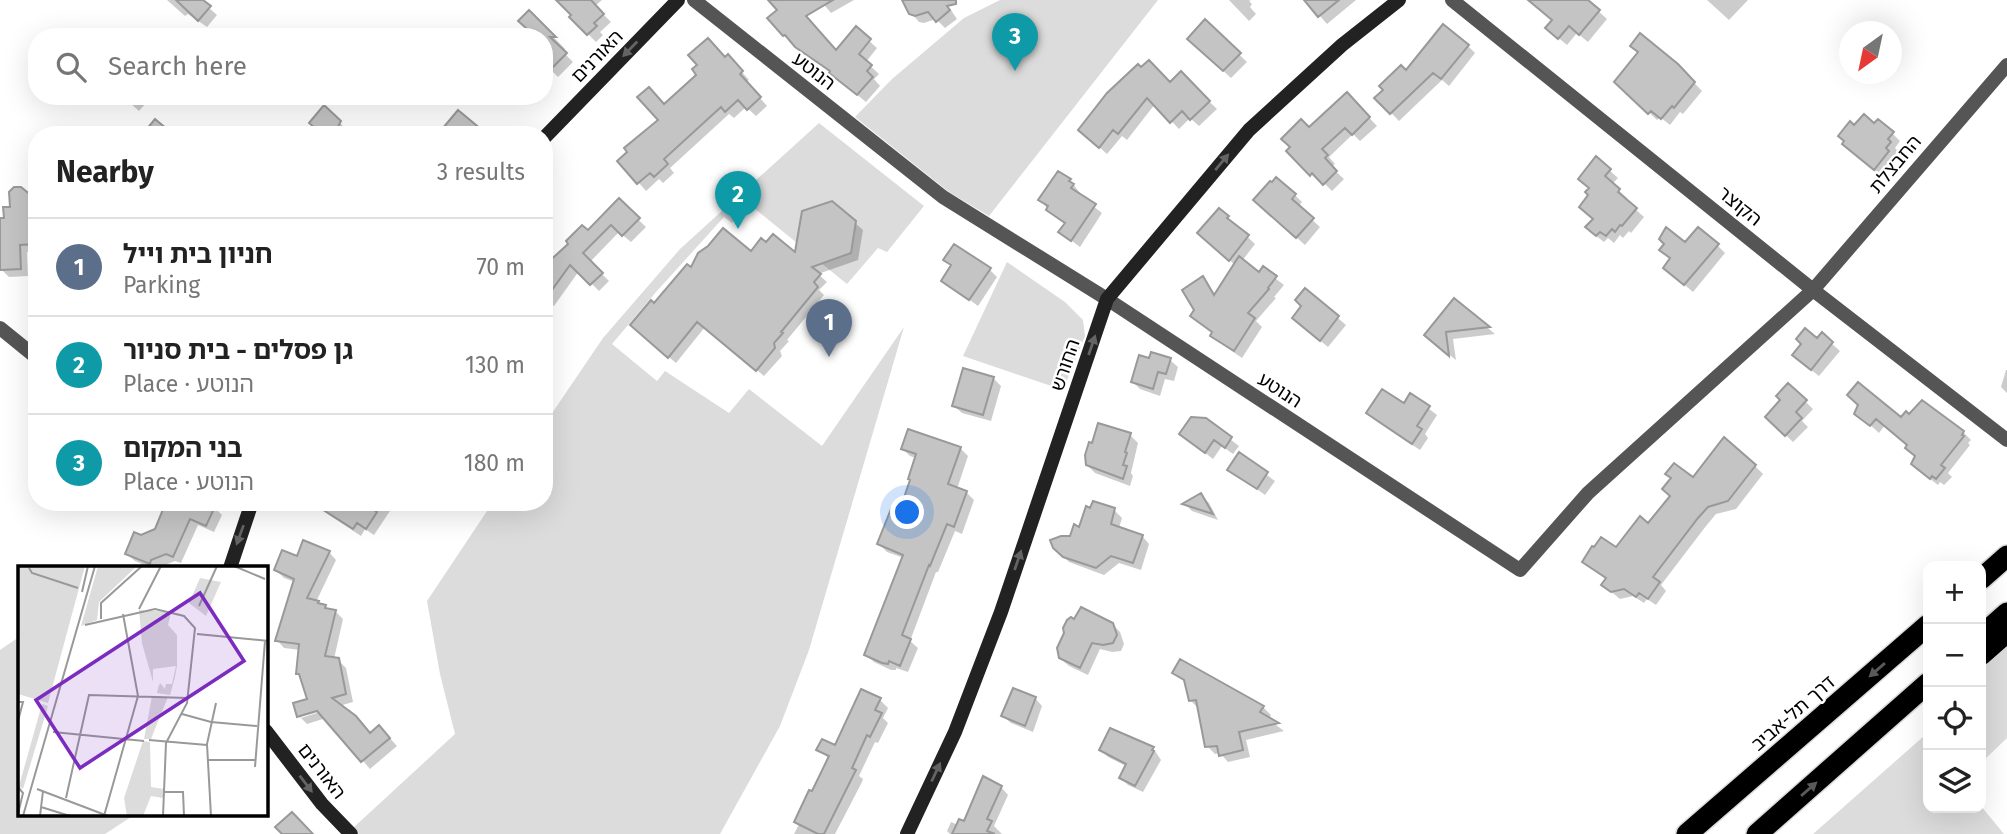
<!DOCTYPE html>
<html lang="en">
<head>
<meta charset="utf-8">
<style>
  :root { --surface:#fff; --page:#f6f6f6; --text:#222; --muted:#767676; --line:#e0e0e0; --accent:#000 }
  body { margin:0; font-family:"Fira Sans","Noto Sans Hebrew",sans-serif; background:var(--page); color:var(--text) }
  .controls { position:absolute; right:21px; bottom:21px; display:grid; overflow:hidden; border-radius:14px; box-shadow:0 7px 28px #0002 }
  .controls button { width:63px; height:63px; display:grid; place-items:center; padding:0; border:0; border-bottom:2px solid var(--line); background:var(--surface); color:var(--text); font:35px sans-serif }
  .compass { position:absolute; left:1839px; top:21px; width:63px; height:63px; border-radius:50%; background:var(--surface); box-shadow:0 7px 28px #0002; rotate:213deg }
  .you { position:absolute; left:908px; top:513px; width:24px; height:24px; margin:-18px; border:5px solid #fff; border-radius:50%; background:#1a73e8; box-shadow:0 0 0 10px #1a73e833 }
  .badge { display:grid; place-items:center; width:46px; height:46px; border-radius:50%; background:var(--accent); color:#fff; font-size:23px; font-weight:700 }
  .pin { position:absolute; translate:-50% -58px; filter:drop-shadow(0 2px 4px #0008) }
  .pin::after { content:''; position:absolute; top:37px; width:24px; height:21px; background:inherit; clip-path:polygon(0 0,100% 0,50% 100%) }
  .list { margin:0; padding:0; list-style:none }
  h2 { display:flex; justify-content:space-between; align-items:center; height:91px; margin:0; padding:0 28px; font-size:30px }
  h2 small { font-size:23px; font-weight:400; color:var(--muted) }
  .list li { display:grid; grid-template-columns:46px 1fr auto; gap:21px; align-items:center; box-sizing:border-box; height:98px; padding:0 28px; border-top:2px solid var(--line) }
  .list b { display:block; font-size:26px; white-space:nowrap }
  .list p { margin:0; font-size:23px; white-space:nowrap; color:var(--muted) }
  .list em { font-size:23px; font-style:normal; color:var(--muted) }
  .icon { flex:none; width:38px; height:38px; fill:none; stroke:currentColor; stroke-width:2; stroke-linecap:round; stroke-linejoin:round }
  .map { position:relative; flex:none; width:2007px; height:834px; overflow:hidden }
  .search { position:absolute; background:var(--surface); box-shadow:0 7px 28px #0002; left:28px; top:28px; width:525px; height:77px; display:flex; align-items:center; gap:18px; box-sizing:border-box; padding:0 24px; border-radius:28px; color:var(--muted); font-size:26px }
  .panel { position:absolute; background:var(--surface); box-shadow:0 7px 28px #0002; left:28px; top:126px; width:525px; height:385px; border-radius:28px }
  .map>svg:first-child { display:block }
  .green { fill:#dcdcdc }
  .shadow { fill:#0003; fill-rule:evenodd }
  .building { fill:#c4c4c4; stroke:#999; stroke-width:2 }
  .lines { fill:none; stroke-linecap:round; stroke-linejoin:round }
  .highway-casing { stroke:#dbdbdb; stroke-width:24 }
  .street { stroke:#555; stroke-width:14 }
  .secondary { stroke:#222; stroke-width:14 }
  .highway { stroke:#000; stroke-width:21 }
  .oneway { fill:#646464 }
  .oneway2 { fill:#595959 }
  .labels { text-anchor:middle; dominant-baseline:central; stroke-width:5; stroke-linejoin:round; paint-order:stroke }
  .street-label { font-size:19px; fill:#000; stroke:#fff }
  .inset-road { fill:none; stroke:#999; stroke-width:2 }
  .view { fill:#7b2cbf; fill-opacity:0.15; stroke:#7b2cbf; stroke-width:3.5 }
  .inset-edge { fill:none; stroke:#000; stroke-width:3.5 }
</style>
</head>
<body>
<div class="map">
<svg width="2007" height="834" viewBox="0 0 2007 834">
  <rect width="100%" height="100%" fill="#fff"/>
  <path class="green" d="M1000 0H1158L989 216 949 192 855 117 892 79 964 18Z
    M819 123 924 206 887 252 878 248 847 284 821 263 851 252 856 221 832 201 797 243 749 204 732 223 724 217 656 292 612 344 657 381 665 371 729 413 749 389 822 446 904 327 809 650 780 726 720 834H359L353 828 455 734 440 674 427 601 493 502H544V425L603 338 680 249Z
    M1007 262 1065 302 1083 320 1085 336 1063 390 963 356Z
    M19 637V815H134L105 834H0V650Z
    M2007 646V738L1981 763V669Z
    M1924 736 1928 742V808H1981V806L2004 834H1813Z"/>
  <path class="shadow" d="M167 0H200L217 15 207 27 188 14 185 16Z
    M566 0H602L595 6 611 22 600 32 603 35 596 42 571 17 573 15Z
    M779 0H788L845 63 856 29 877 48 866 62 879 74 874 79 880 86 866 102 784 35Z
    M820 0H854L831 13Z
    M906 0H944L957 19 945 28 936 19 924 23 919 22 903 3Z
    M1229 0H1251L1249 1 1252 4 1250 7 1256 14 1249 21Z
    M1306 0H1356L1327 24Z
    M1586 0 1607 19 1588 42 1577 33 1567 45 1555 35Z
    M1707 0H1748L1729 20Z
    M529 12 565 49 563 52 573 62 558 77 546 65 544 37 528 28Z
    M1205 22 1247 62 1231 78 1197 47Z
    M1468 46 1475 53 1449 86 1442 80 1399 121 1377 98 1406 73Z
    M725 59 735 64 749 80 746 82 767 106 756 116 746 107 734 118 729 114 670 168 674 173 663 183 659 179 646 191 620 161 660 120 664 106Z
    M1677 65 1702 91 1683 114 1680 112 1670 125 1660 117 1657 120 1617 82Z
    M1138 66 1170 84 1181 74 1217 109 1199 126 1190 118 1179 129 1155 104 1127 140 1122 136 1107 154 1088 137Z
    M1347 94 1377 126 1360 141 1353 134 1329 157 1335 164 1331 167 1344 179 1332 191 1321 180 1319 182 1288 151 1308 129Z
    M122 96H152L139 111Z
    M507 96H518L513 102Z
    M324 107 347 130 345 135H318L320 132Z
    M458 113 485 135H440Z
    M1874 125 1893 134 1900 141 1895 148 1898 151 1893 157 1896 160 1882 177 1852 151 1855 128Z
    M1597 159 1618 178 1612 184 1627 198 1625 200 1644 217 1631 233 1629 231 1623 238 1620 235 1614 243 1608 238 1604 242 1595 235 1590 189Z
    M1070 180 1080 193 1079 195 1102 213 1080 247 1060 232 1066 224 1055 217 1040 200Z
    M1295 195 1302 202 1298 207 1320 227 1305 245 1263 208Z
    M31 197 37 203V251L27 252 28 276 9 277 0 268V220H6L12 208Z
    M619 201 646 227 631 242 619 232 590 262 609 281 599 291 579 271 554 306 544 298 588 233Z
    M1213 215 1227 217 1255 244 1242 261 1259 274 1263 269 1284 285 1274 297 1276 298 1256 321 1262 327 1242 358 1220 343 1212 336 1214 333 1192 316 1196 310 1203 279 1216 295 1235 265 1199 233Z
    M855 223 863 230 858 260 818 274 827 282 819 290 824 295 787 340 789 341 780 351 782 356 764 376 705 327 676 363 639 332 654 305 691 269 751 254 796 256Z
    M1685 245H1717L1725 253 1693 292 1673 275 1671 259 1662 250Z
    M945 259 990 270 997 277 978 306 943 280 952 266Z
    M1305 290 1346 325 1328 347 1302 326Z
    M1454 300 1495 334 1453 339 1456 360 1434 343Z
    M1822 335 1840 351 1819 376 1802 363Z
    M1150 360H1170L1178 367 1174 381 1165 379 1160 396 1140 389 1133 382Z
    M2006 370H2007V393L2001 387Z
    M993 378 1001 386 991 421 962 413 954 406Z
    M1789 386 1813 409 1802 421 1808 427 1793 442 1767 417 1783 400Z
    M1411 395 1437 415 1425 434 1428 438 1420 450 1376 421 1368 413 1404 405Z
    M1857 413 1901 419 1963 432 1971 440 1968 443 1970 445 1948 473 1952 477 1944 485 1940 482 1938 485 1921 472V462L1909 445 1885 425 1879 433Z
    M1205 420 1239 446 1233 454 1222 446 1213 459 1181 434Z
    M1130 435 1138 443 1131 473 1133 476 1130 486 1095 473 1087 465Z
    M960 448 968 456 957 489 966 492 974 500 962 534 955 531 938 572H936L910 641 918 648 908 672 896 668V670H891L874 662 866 655 904 558 887 552 879 544 900 514 912 481 916 458 910 456 903 449Z
    M1239 455 1275 481 1265 495 1229 469Z
    M1755 466 1763 474 1736 509 1716 514 1706 526 1661 585 1666 591 1656 605 1647 599 1644 603 1633 596 1620 599 1603 585 1607 579 1584 562 1616 550 1649 525 1693 480Z
    M1201 495 1209 503 1218 520 1192 511 1185 504Z
    M316 502H396L374 535 365 529 361 536 323 511Z
    M214 507 222 515 214 532 198 525 181 563 175 561 158 568H151L135 561 127 554 142 537Z
    M1114 510 1122 518 1119 528 1142 536 1149 544 1141 570 1119 563 1104 575 1069 562 1054 547 1071 538 1081 529Z
    M329 552 336 560 316 602 329 610 336 612 343 619 334 659 338 660 346 668 353 702 339 706 370 735H387L397 746 370 769 326 718 307 724 299 716 309 700 302 678 298 674 300 650 284 648 277 640 295 582 284 578 276 570 298 558ZM325 707 326 710 301 718V714Z
    M1112 624 1120 632 1124 644 1121 651 1112 652 1100 649 1088 675 1069 666 1060 658Z
    M1174 672 1263 707 1271 715 1268 719 1284 731 1246 740 1250 757 1228 762 1220 753 1215 754 1207 746 1198 708 1190 700 1186 683Z
    M1035 698 1042 706 1033 732 1011 723 1003 716Z
    M880 700 888 708 883 718 888 723 878 743 875 742 859 776 863 779 862 782 835 834H794L799 824 796 822 813 794 830 759 818 750 835 747Z
    M1153 748 1161 760 1143 792 1128 785 1121 778 1126 766 1108 757 1101 750Z
    M1001 787 1008 795 994 826 1002 834H950L947 831 951 822 958 825 965 823Z"/>
  <path class="building" d="M176 0H203L211 6 198 21Z
    M556 0H591L604 14 594 23 597 26 587 35 569 17 571 15Z
    M768 0H833L806 16 836 50 856 26 871 39 859 54 872 65 867 71 873 77 857 95 829 73 830 71 795 47 785 35 783 36 767 18 777 10Z
    M902 0H956V4L947 6 950 10 936 22 928 12 915 16 909 14Z
    M1304 0H1339L1318 17Z
    M1528 0H1588L1600 10 1579 35 1569 26 1558 39 1545 28 1552 20Z
    M529 10 556 37H550L567 53 544 76V37H517L526 28 518 21Z
    M1205 19 1241 53 1223 71 1187 39Z
    M1443 24 1469 45 1441 79 1433 73 1390 114 1374 98 1383 90 1379 86 1401 65 1406 70Z
    M1640 33 1678 64 1695 82 1674 108 1672 106 1661 119 1651 111 1648 114 1614 82 1638 52 1630 46Z
    M708 38 725 57 728 54 743 71 740 74 761 97 747 110 738 100 725 112 721 107 664 159 668 164 654 177 650 173 637 184 617 161 627 152 624 148 658 120 637 97 649 87 664 104 696 75 692 69 697 65 688 55Z
    M1149 60 1170 82 1181 71 1210 101 1190 120 1182 111 1170 123 1147 98 1118 134 1113 130 1099 148 1078 130 1107 93 1138 64 1141 67Z
    M1347 92 1370 117 1352 135 1345 128 1322 149 1328 155 1325 158 1337 171 1323 185 1312 173 1310 176 1286 151 1290 147 1281 139 1301 119 1309 127Z
    M324 105 341 121 334 135H323L309 123Z
    M458 110 488 135H451L443 128Z
    M1864 114 1874 123 1878 119 1894 132 1888 139 1891 142 1886 148 1889 151 1874 170 1842 144 1844 141 1838 136 1850 121 1854 125Z
    M155 119 174 135H142Z
    M1596 156 1611 169 1605 176 1620 189 1618 192 1637 208 1622 226 1620 225 1615 232 1612 229 1606 236 1600 232 1596 236 1585 227 1593 219 1579 207 1588 195 1585 192 1589 188 1578 179Z
    M1058 171 1071 179 1069 181 1074 184 1071 188 1096 204 1071 241 1058 232 1065 223 1046 210 1048 206 1038 200Z
    M1276 177 1296 194 1292 199 1314 218 1296 238 1253 200 1270 181 1272 182Z
    M14 187H21L32 196 33 218H37V244L20 245 21 269 0 270V218H4L3 207H10L9 192Z
    M619 198 640 218 622 236 611 225 583 253 603 273 590 285 570 265 544 301V266L568 244 566 241 582 225 588 230Z
    M832 201 856 221 851 253 812 267 821 274 814 282 818 287 781 332 783 333 774 343 775 348 756 371 697 322 668 358 630 325 651 300 654 303 687 264 691 267 698 253 708 246 723 228 751 251 761 238 766 242 773 234 795 252 802 211Z
    M1219 208 1229 216 1227 218 1249 235 1229 261 1197 233Z
    M1666 227 1685 242 1698 227 1719 244 1684 285 1663 268 1670 258 1659 250 1664 244 1659 239Z
    M954 244 991 268 969 300 941 281 951 265 943 260Z
    M1239 256 1259 272 1263 266 1277 276 1268 288 1269 289 1248 313 1255 318 1234 351 1210 336 1212 332 1190 316 1194 310 1182 290 1203 276 1214 295Z
    M1305 288 1339 316 1320 341 1292 318 1301 306 1295 300Z
    M1454 298 1490 327 1446 332 1449 356 1424 335Z
    M1805 328 1817 338 1822 332 1833 342 1811 370 1792 355 1801 344 1796 339Z
    M1151 352 1171 358 1166 374 1158 372 1153 389 1131 382 1139 355 1149 358Z
    M963 368 994 377 983 415 952 406Z
    M1858 382 1901 417 1906 411 1909 414 1922 400 1964 431 1962 435 1964 436 1941 465 1945 468 1936 479 1932 476 1930 479 1911 464 1915 456 1905 448 1907 445 1876 419 1870 426 1854 414 1858 405 1847 395Z
    M1788 383 1807 400 1796 412 1802 418 1785 436 1765 417 1780 400 1776 396Z
    M1382 389 1404 403 1410 393 1430 406 1417 426 1422 429 1412 444 1366 413Z
    M1191 417 1206 418 1232 437 1225 448 1214 440 1205 453 1179 434Z
    M1098 423 1131 433 1125 452 1127 453 1123 465 1127 466 1123 479 1086 465 1085 455 1089 442 1092 443Z
    M908 429 961 447 948 484 967 491 954 527 947 524 930 566 929 565 902 635 911 639 900 666 889 661 888 664 882 663 864 655 903 555 877 544 891 509 899 512 910 480 908 479 916 454 901 449Z
    M1724 437 1756 465 1728 501 1708 507 1698 518 1653 577 1660 582 1648 599 1639 593 1636 597 1624 589 1611 592 1601 585 1606 578 1582 562 1592 546 1594 547 1601 537 1616 547 1640 516 1648 523 1670 496 1662 489 1671 478 1665 474 1674 463 1693 477Z
    M1239 452 1268 472 1257 489 1227 470Z
    M1201 493 1213 514 1182 504Z
    M1093 501 1115 508 1111 524 1143 535 1133 563 1111 556 1096 568 1063 557 1053 548 1050 540 1061 536H1070L1074 524 1079 527 1086 506 1090 508Z
    M166 502H217L206 526 190 519 173 557 166 554 151 560 150 564 125 554 134 532 141 535 155 529Z
    M311 502H362L377 512 366 529 357 523 353 529Z
    M303 540 330 551 307 598 319 601 318 603 326 605 325 608 336 610 325 656 339 658 346 694 332 698 356 716 370 733 379 725 390 738 361 762 317 711 297 717 293 703 307 699 299 674H296L299 644 275 641 294 579 274 570 282 550 297 556Z
    M1081 607 1113 623 1117 635 1113 643 1103 645 1092 643 1080 668 1059 658 1057 648 1064 633 1063 628 1067 620 1071 617 1074 619Z
    M1180 659 1264 706 1260 712 1279 723 1239 732 1243 750 1219 756 1217 746 1205 747 1196 700 1189 701 1184 680 1172 673Z
    M1013 688 1036 697 1025 726 1001 716Z
    M861 689 881 698 875 710 882 713 870 737 867 735 852 768 856 770 824 834H818L794 822 809 790 812 791 829 756 816 750 822 739 835 745Z
    M1110 728 1154 747 1152 750 1154 751 1135 786 1119 778 1126 764 1099 750Z
    M983 776 1002 786 987 819 992 821 987 831 995 834H952L959 819 964 821Z
    M292 812 313 834H282L275 827Z"/>
  <g class="lines">
    <g class="highway-casing">
      <path id="highway" d="M1981 579 2007 556
        M1981 636 2007 613
        M1981 655 2007 632
        M1687 834 1928 625
        M1757 834 1928 683"/>
    </g>
    <path class="street" d="M694 0 943 197 1107 299 1520 570 1588 493 1813 290 2007 65
      M1452 0 1813 290 2007 440
      M0 328 37 358"/>
    <path class="secondary" d="M544 138 678 0
      M230 568 252 502
      M266 731 322 804 351 834
      M907 834 955 732 1001 612 1107 299 1249 130 1342 45 1399 0"/>
    <use href="#highway" class="highway"/>
  </g>
  <defs><path id="oneway-solid" d="M-6-.8H1V-3.2L6.5 0L1 3.2V.8H-6Z" transform="scale(1.75)"/></defs>
  <g class="oneway">
    <use href="#oneway-solid" transform="translate(630 49) rotate(134)"/>
    <use href="#oneway-solid" transform="translate(1222 162) rotate(-50)"/>
    <use href="#oneway-solid" transform="translate(1092 345) rotate(-71)"/>
    <use href="#oneway-solid" transform="translate(240 535) rotate(110)"/>
    <use href="#oneway-solid" transform="translate(1018 560) rotate(-71)"/>
    <use href="#oneway-solid" transform="translate(936 772) rotate(-65)"/>
    <use href="#oneway-solid" transform="translate(306 784) rotate(53)"/>
  </g>
  <g class="oneway2">
    <use href="#oneway-solid" transform="translate(1877 670) rotate(139)"/>
    <use href="#oneway-solid" transform="translate(1809 789) rotate(-41)"/>
  </g>
  <g class="labels">
    <g class="street-label">
      <text transform="translate(597 56) rotate(-46)">האורנים</text>
      <text transform="translate(814 71) rotate(38)">הנוטע</text>
      <text transform="translate(1895 164) rotate(-50)">החבצלת</text>
      <text transform="translate(1740 206) rotate(39)">הקוצר</text>
      <text transform="translate(1065 365) rotate(-71)">החורש</text>
      <text transform="translate(1280 390) rotate(33)">הנוטע</text>
      <text transform="translate(1793 713) rotate(-41)">דרך תל-אביב</text>
      <text transform="translate(322 771) rotate(52)">האורנים</text>
    </g>
  </g>
  <g transform="translate(18 566)">
    <rect width="250" height="250" fill="#fff"/>
    <path d="M0 0H67L30 137 0 128ZM80 0H119L81 36 79 54 63 60ZM182 12 203 16 188 50 171 37ZM121 44 153 46 150 59 159 69V100L157 111 152 129 139 127 140 122 142 117 147 123 148 118H154L158 100 135 103V116L124 77ZM134 130 150 131 133 173H126ZM24 138 30 140 5 223 1 220ZM125 175 132 176 133 221 146 223 145 232 133 230 125 250H109L106 232Z" fill="#dcdcdc"/>
    <path class="inset-road" d="M216 0 247 13M11 2 14 7 60 22M64 26 70 0M181 40 199 0M121 43 143 0M83 53V37L124 0M67 59 137 43 166 50 177 62 169 137 148 177 145 250M179 68 251 75M0 136H5L0 155M164 148 193 156 239 160M35 166 126 175M131 174 189 179M189 194H237M237 201 247 75M0 221 5 227 0 248M19 223 90 250M147 226H165L166 250M48 232 71 129 170 132M23 241 52 250M5 250 77 0M22 250 25 225M86 250 120 130 105 48M193 250 189 178 198 137"/>
    <path class="view" d="M182 27 226 95 62 202 18 134Z"/>
    <rect width="250" height="250" class="inset-edge"/>
  </g>
</svg>
<div class="controls">
<button>+</button>
<button>−</button>
<button><svg class="icon" aria-label="locate" viewBox="0 0 24 24"><circle cx="12" cy="12" r="6"/><path d="M12 2v4M12 18v4M2 12h4M18 12h4"/></svg></button>
<button><svg class="icon" aria-label="layers" viewBox="0 0 24 24"><path d="M12 4l9 5-9 5-9-5zM3 14l9 5 9-5"/></svg></button>
</div>
<svg class="compass" viewBox="-18 -18 36 36"><path d="M0-13l5 13h-10z" fill="#e53935"/><path d="M0 13l5-13h-10z" fill="#767676"/></svg>
<div class="you"></div>
<div class="pin badge" style="left:829px;top:357px;background:#5c6f8a">1</div>
<div class="pin badge" style="left:738px;top:229px;background:#0f9aa8">2</div>
<div class="pin badge" style="left:1015px;top:71px;background:#0f9aa8">3</div>
<div class="search"><svg class="icon" aria-label="search" viewBox="0 0 24 24"><circle cx="10" cy="10" r="6"/><path d="M15 15l6 6"/></svg>Search here</div>
<section class="panel">
<h2>Nearby<small>3 results</small></h2>
<ul class="list">
<li><span class="badge" style="background:#5c6f8a">1</span><div><b>חניון בית וייל</b><p>Parking</p></div><em>70 m</em></li>
<li><span class="badge" style="background:#0f9aa8">2</span><div><b>גן פסלים - בית סניור</b><p>Place · הנוטע</p></div><em>130 m</em></li>
<li><span class="badge" style="background:#0f9aa8">3</span><div><b>בני המקום</b><p>Place · הנוטע</p></div><em>180 m</em></li>
</ul>
</section>
</div>
</body>
</html>
